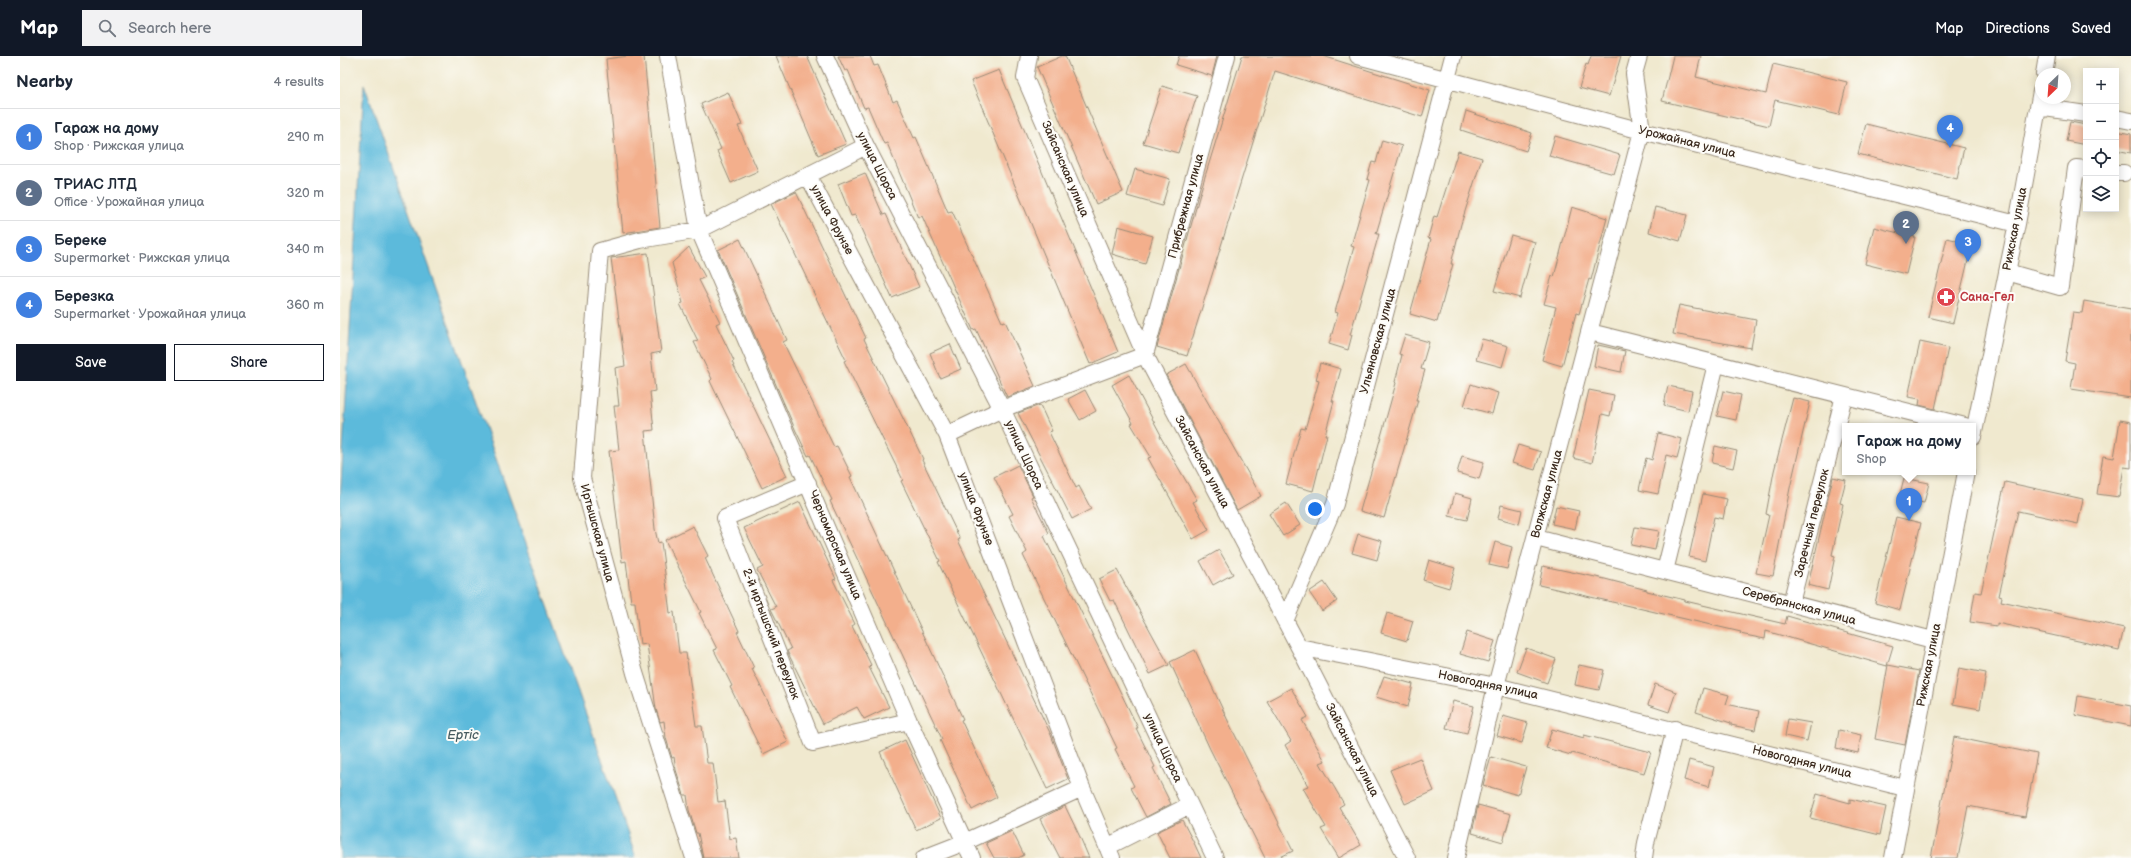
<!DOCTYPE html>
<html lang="en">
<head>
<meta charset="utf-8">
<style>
  :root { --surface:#fff; --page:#f2f2f3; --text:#1f2937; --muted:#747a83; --line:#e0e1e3; --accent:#111827 }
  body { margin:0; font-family:"Balsamiq Sans",sans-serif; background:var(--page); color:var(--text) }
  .controls { position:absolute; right:12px; top:12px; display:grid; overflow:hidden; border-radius:0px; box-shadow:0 2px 10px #0003 }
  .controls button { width:36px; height:36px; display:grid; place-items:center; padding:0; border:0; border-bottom:1px solid var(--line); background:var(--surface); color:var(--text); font:20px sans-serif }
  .compass { position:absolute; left:1695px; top:12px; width:36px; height:36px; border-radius:50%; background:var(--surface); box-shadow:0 2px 10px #0003; rotate:205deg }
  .you { position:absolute; left:975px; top:453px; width:14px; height:14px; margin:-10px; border:3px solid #fff; border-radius:50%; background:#1a73e8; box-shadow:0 0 0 6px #1a73e833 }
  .badge { display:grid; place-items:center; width:26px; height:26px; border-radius:50%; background:var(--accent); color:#fff; font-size:13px; font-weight:700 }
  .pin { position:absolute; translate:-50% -33px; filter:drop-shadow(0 1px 2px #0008) }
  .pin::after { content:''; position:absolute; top:21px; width:14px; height:12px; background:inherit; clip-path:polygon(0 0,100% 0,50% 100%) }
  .popup { position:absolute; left:1502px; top:367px; width:134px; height:52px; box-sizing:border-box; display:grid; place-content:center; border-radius:0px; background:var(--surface); filter:drop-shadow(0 1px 3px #0005); font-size:13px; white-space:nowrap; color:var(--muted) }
  .popup b { font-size:15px; color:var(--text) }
  .popup::after { content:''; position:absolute; left:50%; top:100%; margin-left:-8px; border:8px solid transparent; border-top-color:var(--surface) }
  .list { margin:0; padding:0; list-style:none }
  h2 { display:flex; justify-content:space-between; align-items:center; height:52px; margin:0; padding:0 16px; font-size:17px }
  h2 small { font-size:13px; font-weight:400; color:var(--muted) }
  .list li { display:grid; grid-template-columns:26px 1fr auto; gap:12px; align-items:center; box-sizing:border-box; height:56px; padding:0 16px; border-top:1px solid var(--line) }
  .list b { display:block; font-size:15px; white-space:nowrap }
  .list p { margin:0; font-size:13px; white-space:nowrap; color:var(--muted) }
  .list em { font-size:13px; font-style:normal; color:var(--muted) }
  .actions { display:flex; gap:8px; padding:12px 16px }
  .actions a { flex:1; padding:9px 0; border:1px solid var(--accent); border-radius:0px; text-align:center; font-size:14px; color:var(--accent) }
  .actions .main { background:var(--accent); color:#fff }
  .icon { flex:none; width:22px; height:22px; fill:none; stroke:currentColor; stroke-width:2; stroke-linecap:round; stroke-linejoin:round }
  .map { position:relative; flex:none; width:1791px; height:802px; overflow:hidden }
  header { display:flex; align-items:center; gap:24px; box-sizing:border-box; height:56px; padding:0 20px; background:var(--accent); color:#fff }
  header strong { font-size:19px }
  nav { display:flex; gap:22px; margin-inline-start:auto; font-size:14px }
  .search { width:280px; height:36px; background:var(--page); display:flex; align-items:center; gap:10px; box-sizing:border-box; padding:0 14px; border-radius:0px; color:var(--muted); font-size:15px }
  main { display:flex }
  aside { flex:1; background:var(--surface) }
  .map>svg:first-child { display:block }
  .water { fill:#5cbadb; stroke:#4c727c }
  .building { fill:#f3af8c }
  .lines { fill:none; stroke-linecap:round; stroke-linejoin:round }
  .minor-casing { stroke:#968a76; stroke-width:18 }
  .minor { stroke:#fff; stroke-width:16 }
  .labels { text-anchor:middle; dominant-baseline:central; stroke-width:4; stroke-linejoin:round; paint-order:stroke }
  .street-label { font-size:12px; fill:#3b2a1e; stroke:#fdfcf7 }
  .health-label { font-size:12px; font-weight:bold; fill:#be3a42; stroke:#fdfcf7; text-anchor:start }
  .water-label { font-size:13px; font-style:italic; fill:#475c60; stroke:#fdfcf7 }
</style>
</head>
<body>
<header>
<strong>Map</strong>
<div class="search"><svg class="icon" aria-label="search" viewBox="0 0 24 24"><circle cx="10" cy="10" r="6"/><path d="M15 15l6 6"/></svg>Search here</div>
<nav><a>Map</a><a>Directions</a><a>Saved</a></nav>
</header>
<main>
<aside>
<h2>Nearby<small>4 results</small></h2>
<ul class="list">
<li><span class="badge" style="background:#3f7fe0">1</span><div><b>Гараж на дому</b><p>Shop · Рижская улица</p></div><em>290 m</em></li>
<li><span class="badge" style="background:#5c6f8a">2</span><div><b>ТРИАС ЛТД</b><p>Office · Урожайная улица</p></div><em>320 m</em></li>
<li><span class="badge" style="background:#3f7fe0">3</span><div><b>Береке</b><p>Supermarket · Рижская улица</p></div><em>340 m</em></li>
<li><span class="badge" style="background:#3f7fe0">4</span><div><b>Березка</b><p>Supermarket · Урожайная улица</p></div><em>360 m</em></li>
</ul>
<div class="actions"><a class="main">Save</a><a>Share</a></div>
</aside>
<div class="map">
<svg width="1791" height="802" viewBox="0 0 1791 802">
  <rect width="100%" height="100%" fill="#fdfcf7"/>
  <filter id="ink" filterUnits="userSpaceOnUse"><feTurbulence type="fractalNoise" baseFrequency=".025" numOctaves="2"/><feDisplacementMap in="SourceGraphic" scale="8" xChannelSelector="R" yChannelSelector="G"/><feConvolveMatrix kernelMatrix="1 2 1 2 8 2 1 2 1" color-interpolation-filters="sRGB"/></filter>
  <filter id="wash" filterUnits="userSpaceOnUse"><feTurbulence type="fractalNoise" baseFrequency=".012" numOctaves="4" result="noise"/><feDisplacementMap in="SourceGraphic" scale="16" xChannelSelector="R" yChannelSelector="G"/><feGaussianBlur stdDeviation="0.9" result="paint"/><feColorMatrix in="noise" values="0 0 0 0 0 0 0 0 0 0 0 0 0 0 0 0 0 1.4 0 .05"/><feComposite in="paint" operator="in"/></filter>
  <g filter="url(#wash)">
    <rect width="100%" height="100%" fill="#f0e9cf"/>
    <path class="water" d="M24 28 278 749 296 802H0V446Z"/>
    <g id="blocks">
      <path class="building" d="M288 0H304L320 171 283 177 266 3Z
        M436 0H467L506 88 478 99Z
        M498 0H530L534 10 538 9 553 46 557 44 574 82 576 81 608 156 612 155 662 266 665 265 695 330 667 341 636 273 633 274 582 160 578 162 547 87 544 88 528 51 524 52 508 14 505 15Z
        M722 0H725L783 136 756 148 697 11Z
        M839 0H877L872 20 836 9Z
        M902 0H983L1090 34 1082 61 935 15 847 300 817 291 863 127Z
        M1251 0H1281L1269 40 1239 32 1246 8 1248 9Z
        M1333 0H1361L1356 21 1426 38 1433 8 1507 26 1499 59 1435 44 1429 70 1322 45Z
        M659 14 778 296 750 308 631 25Z
        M822 30 857 40 838 97 803 87Z
        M388 36 402 69 398 70 418 115 391 127 377 95 381 93 361 48Z
        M1126 55 1192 77 1186 95 1121 74Z
        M1730 66 1746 69V89L1726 85Z
        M1526 68 1624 92 1617 123 1518 98Z
        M1776 75 1791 78V97L1776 94Z
        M1215 80 1280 99 1274 118 1209 100Z
        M1042 84 1062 90 1036 178H1039L1010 279H1012L1008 294 989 288 998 257 995 256 1014 191 1011 190 1030 124 1027 123 1032 106 1036 107Z
        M1118 95 1142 102 1121 168 1111 208H1113L1097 266 1070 258 1091 183 1088 182 1094 160 1097 161Z
        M795 113 830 123 822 150 787 140Z
        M525 117 543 159 546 158 579 231 552 242 515 159 511 160 498 128Z
        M456 136 526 282 524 283 583 403 582 404 620 483 618 484 711 679 728 723 707 733 598 506 600 505 561 425 563 424 504 305 506 304 431 148Z
        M1232 151 1267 162 1251 224 1249 223 1239 258 1236 257 1222 310 1202 304 1216 251 1204 248 1212 220 1214 221Z
        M1315 151 1347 159 1340 185 1309 176Z
        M778 170 813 180 805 208 772 198Z
        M1534 171 1575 181 1566 218 1525 208Z
        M1171 179 1195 186 1180 242 1154 235Z
        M1607 182 1632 188 1613 267 1588 261Z
        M400 183 447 284 443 286 494 391 497 390 512 420 510 421 623 663 621 664 657 741 632 754 600 684 602 683 490 445 492 444 470 399 468 400 455 373 378 194Z
        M349 191 365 221 359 224 380 266 376 268 394 305 392 306 447 420 422 432 370 325 372 323 354 286 358 285 340 248 343 247 332 207Z
        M308 197 321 296 311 298 315 335 310 336 314 374 305 375 315 473 318 487 321 486 330 557 334 556 339 597H346L356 670H362L367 707H373L378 746 385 745 390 783 396 782 399 802H363L358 777H356L349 754 347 739H344L336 714 334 701 332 702 326 682 324 665 320 666 316 653 307 588 300 589 295 546H291L286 505 282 506 269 395 279 394 274 350H279L275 312 285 310 271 202Z
        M1744 245 1791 253V342L1731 333 1735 307 1725 305 1733 256 1742 257Z
        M1339 249 1416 264 1411 292 1333 278Z
        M1065 279 1089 286 1081 313 1085 314 1076 344H1078L1044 462 1020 455 1056 327 1055 326 1062 299 1059 298Z
        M1142 283 1168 290 1162 311 1136 304Z
        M1580 286 1608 292 1595 353 1579 349 1580 343 1568 341Z
        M610 288 621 313 600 322 590 297Z
        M1258 289 1285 295 1281 316 1254 310Z
        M980 307 1001 313 992 345H994L985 379H987L973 435 946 428 961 372 965 373 979 325 976 324Z
        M846 308 921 440 897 454 826 319Z
        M789 319 821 379 820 380 857 444 853 446 869 474 853 483 808 402 811 401 791 368 793 367 772 329Z
        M1131 328 1158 337 1152 358 1124 350Z
        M1328 330 1352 335 1348 355 1324 349Z
        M745 334 756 355 740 364 728 343Z
        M1249 334 1274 339 1270 360 1262 358 1252 407 1233 402Z
        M1383 335 1401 339 1396 364 1377 360Z
        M1453 342 1470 346 1450 432 1433 520 1416 517 1429 459 1426 458 1434 415Z
        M700 349 712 375 709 376 736 432 739 430 751 453 732 463 678 357Z
        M1780 364 1791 366V412L1784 411 1779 441 1757 438 1763 400 1774 402Z
        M1318 377 1342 383 1337 402 1326 399 1318 438 1299 434 1306 402 1312 404Z
        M1178 389 1201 396 1195 414 1172 407Z
        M1375 390 1397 395 1393 412 1372 407Z
        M1122 400 1144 406 1139 423 1117 417Z
        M678 409 693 440 691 441 709 477 704 480 798 672H796L815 711 813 712 831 748 806 761 791 732 794 730 775 693 777 692 683 499 687 496 669 460 673 458 654 421Z
        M1493 421 1506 424 1500 447 1503 448 1492 499 1495 500 1488 534 1468 529Z
        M1564 422 1589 427 1584 447 1559 442Z
        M1665 426 1743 443 1738 468 1678 455 1659 540 1662 541 1661 545 1784 572 1779 594 1657 567V570L1630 566 1635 536 1641 537Z
        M1115 437 1132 442 1127 464 1109 460Z
        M1363 438 1387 443 1383 463 1374 461 1365 505 1349 501Z
        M460 446 496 523 493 524 515 568 512 570 531 609 529 611 549 651 524 663 517 651 483 668 449 599 447 595 451 593 431 553 436 551 417 514 423 511 404 472Z
        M946 447 960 469 943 480 929 458Z
        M1161 449 1182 454 1179 468 1158 462Z
        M1216 450 1239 455 1235 473 1212 468Z
        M1556 461 1581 467 1560 554 1535 547Z
        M353 470 368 500 365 502 399 575 397 576 414 612 412 613 448 686 423 698 390 631 392 630 374 594 377 593 359 557 361 556 325 484Z
        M1295 471 1319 475 1315 494 1291 489Z
        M1018 478 1042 485 1037 504 1012 497Z
        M1155 486 1172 491 1167 513 1149 509Z
        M879 494 893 518 873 529 860 505Z
        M1089 504 1115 512 1109 532 1083 524Z
        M1203 510 1265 523 1307 534V535L1345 544V545L1445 568 1447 560 1553 590 1547 610 1426 575 1425 583 1400 578 1401 576 1199 529Z
        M777 514 829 609 810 618 774 544 770 545 759 523Z
        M984 526 997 545 982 555 969 536Z
        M1047 557 1073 565 1067 585 1041 577Z
        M1127 576 1155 585 1148 606 1120 598Z
        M1186 592 1216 603 1207 627 1177 616Z
        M855 594 889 667 953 795 938 802H925L870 693 830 606Z
        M1239 609 1264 614 1259 634 1235 629Z
        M1548 609 1579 615 1565 689 1535 683Z
        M1619 612 1646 617 1640 653 1613 648Z
        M1044 620 1073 628 1068 651 1036 641Z
        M1315 628 1336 636 1329 656 1308 649Z
        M951 632 968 661 962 664 985 705 980 707 1004 748 999 751 1021 789 999 802 981 773 986 771 963 732 968 730 945 689 951 685 927 645Z
        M1363 632 1389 639 1386 648 1419 655 1415 674 1391 669V667L1356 656Z
        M1738 640 1791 650V670L1735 659Z
        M1113 645 1134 650 1127 677 1106 672Z
        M1163 660 1188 667 1182 687 1157 680Z
        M1448 663 1471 667 1467 685 1445 680Z
        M1212 673 1244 682V679L1311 696 1304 717 1232 697 1231 699 1206 692Z
        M1499 674 1521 679 1518 697 1496 692Z
        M1614 681 1697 698 1685 761 1628 750 1618 802H1591Z
        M565 684 601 762 576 774 540 696Z
        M1151 701 1186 711 1178 739 1143 729Z
        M1080 702 1094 735 1065 748 1050 714Z
        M1349 704 1374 711 1369 731 1344 724Z
        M1477 738 1510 747V743L1546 751 1540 779 1470 762Z
        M1138 749 1171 758 1163 786 1132 777Z
        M725 750 740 781 749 802H720L700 763Z
        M842 764 855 789 861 802H830L817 776Z
        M672 775 684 799 678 802H654L646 787Z"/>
    </g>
  </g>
  <g filter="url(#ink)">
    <use href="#blocks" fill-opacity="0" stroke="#968a76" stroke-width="1"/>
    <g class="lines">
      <g class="minor-casing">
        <path id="minor" d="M328 0 359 174 569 665 632 802
          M485 0 526 90 662 353 875 802
          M689 0 685 22 805 299 959 591 1067 802
          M1018 0 1302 75 1677 168
          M1704 18 1707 0
          M1698 51 1746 58
          M1776 62 1791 65
          M1776 117H1784
          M468 120 607 379 742 732 772 802
          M1667 216 1720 231 1736 112 1746 113
          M1250 276 1625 370
          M607 379 662 353 805 299 887 0
          M1633 381 1677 168 1701 35
          M468 427 385 462 473 687 569 665
          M1196 482 1593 584
          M1325 515 1376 308
          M1451 547 1504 340
          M945 565 995 448 1113 0
          M959 591 1156 630 1565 732
          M767 791 850 749
          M354 802 295 617 242 422 260 195 300 184 359 174 526 90
          M584 802 625 786 742 732
          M1116 802 1156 630 1302 75 1294 18 1299 0
          M1304 802 1306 787 1335 673
          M1553 802 1626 416"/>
      </g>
      <use href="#minor" class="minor"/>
    </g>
  </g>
  <defs>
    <g id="pharmacy-disc" transform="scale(1)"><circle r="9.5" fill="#e0444e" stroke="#fdfcf7"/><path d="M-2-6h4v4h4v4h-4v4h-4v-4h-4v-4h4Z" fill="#fff"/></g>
  </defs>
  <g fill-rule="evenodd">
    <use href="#pharmacy-disc" x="1606" y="241"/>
  </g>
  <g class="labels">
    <g class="street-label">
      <text transform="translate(1347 86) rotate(14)">Урожайная улица</text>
      <text transform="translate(537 110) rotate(63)">улица Щорса</text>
      <text transform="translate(725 113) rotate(67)">Зайсанская улица</text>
      <text transform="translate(846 150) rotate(-75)">Прибрежная улица</text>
      <text transform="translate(492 164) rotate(62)">улица Фрунзе</text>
      <text transform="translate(1675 173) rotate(-79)">Рижская улица</text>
      <text transform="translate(1038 285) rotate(-75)">Ульяновская улица</text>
      <text transform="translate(684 399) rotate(65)">улица Щорса</text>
      <text transform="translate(862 406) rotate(62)">Зайсанская улица</text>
      <text transform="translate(1207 438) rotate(-75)">Волжская улица</text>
      <text transform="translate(636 453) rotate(69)">улица Фрунзе</text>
      <text transform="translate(1472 467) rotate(-76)">Заречный переулок</text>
      <text transform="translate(257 477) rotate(75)">Иртышская улица</text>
      <text transform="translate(495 489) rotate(67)">Черноморская улица</text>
      <text transform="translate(1459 550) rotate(15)">Серебрянская улица</text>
      <text transform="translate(431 578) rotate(69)">2-й иртышский переулок</text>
      <text transform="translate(1589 609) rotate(-79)">Рижская улица</text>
      <text transform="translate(1148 629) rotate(12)">Новогодняя улица</text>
      <text transform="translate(823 692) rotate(65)">улица Щорса</text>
      <text transform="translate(1012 694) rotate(63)">Зайсанская улица</text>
      <text transform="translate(1462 706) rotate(14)">Новогодняя улица</text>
    </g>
    <g class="health-label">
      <text x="1620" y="241">Сана-Гел</text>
    </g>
    <g class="water-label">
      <text x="123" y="679">Ертіс</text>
    </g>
  </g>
</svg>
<div class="controls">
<button>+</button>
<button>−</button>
<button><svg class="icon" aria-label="locate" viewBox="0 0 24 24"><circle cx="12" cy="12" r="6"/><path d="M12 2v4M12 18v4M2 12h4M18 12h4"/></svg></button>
<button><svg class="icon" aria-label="layers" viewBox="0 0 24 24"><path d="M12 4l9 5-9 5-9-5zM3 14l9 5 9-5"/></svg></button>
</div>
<svg class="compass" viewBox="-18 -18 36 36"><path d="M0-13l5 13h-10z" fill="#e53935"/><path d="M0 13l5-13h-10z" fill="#747a83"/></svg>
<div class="you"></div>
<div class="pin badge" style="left:1569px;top:465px;background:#3f7fe0">1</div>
<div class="popup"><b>Гараж на дому</b>Shop</div>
<div class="pin badge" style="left:1566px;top:188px;background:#5c6f8a">2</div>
<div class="pin badge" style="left:1628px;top:206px;background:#3f7fe0">3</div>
<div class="pin badge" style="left:1610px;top:92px;background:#3f7fe0">4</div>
</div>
</main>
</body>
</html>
